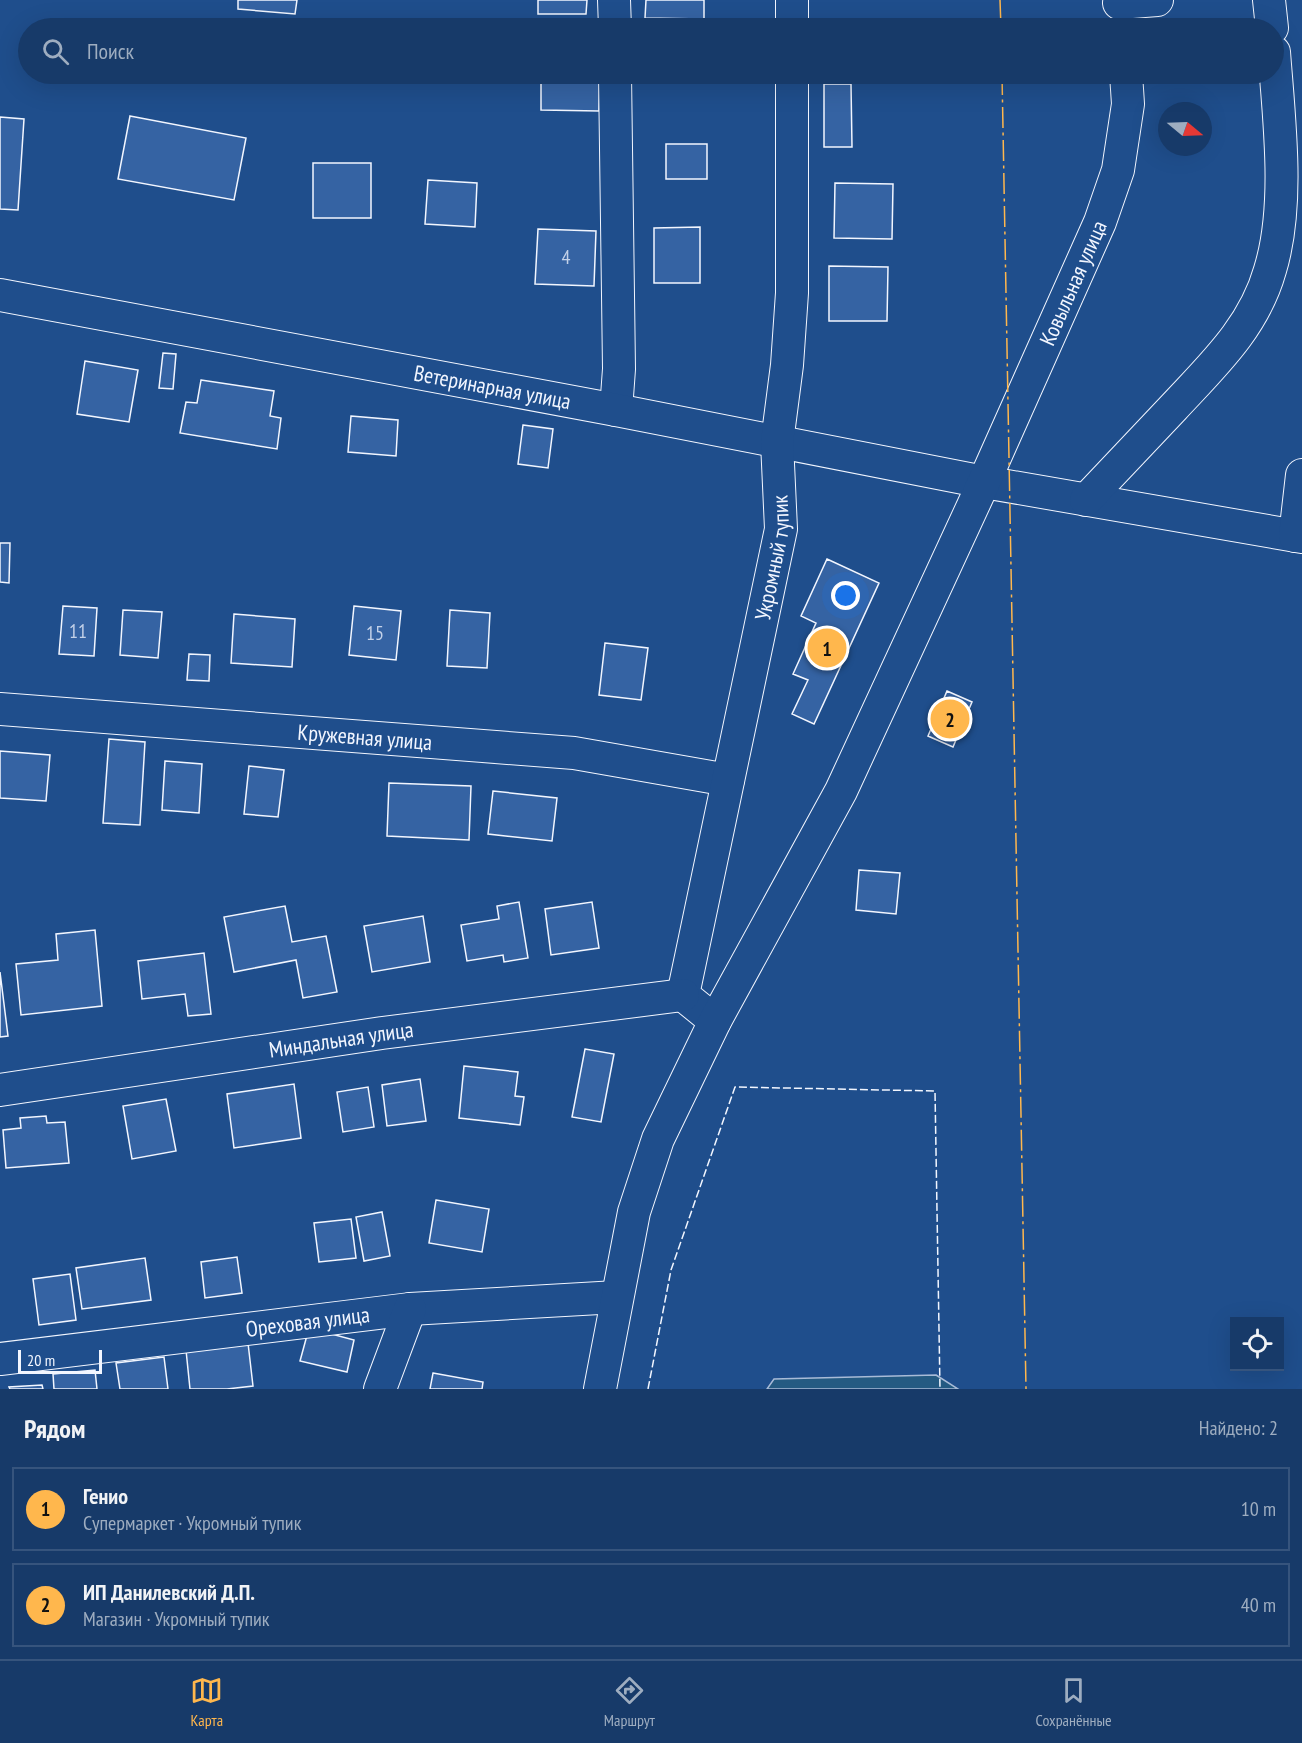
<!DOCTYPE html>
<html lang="ru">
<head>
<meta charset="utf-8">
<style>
  :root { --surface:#173a69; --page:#20416f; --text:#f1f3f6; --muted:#9eadc0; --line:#36547d; --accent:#ffb74d }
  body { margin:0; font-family:"PT Sans Narrow",sans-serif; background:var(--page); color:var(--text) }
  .controls { position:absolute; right:18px; bottom:18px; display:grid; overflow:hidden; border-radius:0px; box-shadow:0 6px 24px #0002 }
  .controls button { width:54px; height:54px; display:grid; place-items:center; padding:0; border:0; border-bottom:2px solid var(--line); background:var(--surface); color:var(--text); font:30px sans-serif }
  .compass { position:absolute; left:1158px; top:102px; width:54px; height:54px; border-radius:50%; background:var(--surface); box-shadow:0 6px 24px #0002; rotate:109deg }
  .scale { position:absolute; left:18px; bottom:15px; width:84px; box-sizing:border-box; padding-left:6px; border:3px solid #f2f6ff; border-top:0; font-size:16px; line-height:21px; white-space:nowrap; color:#f2f6ff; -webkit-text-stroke:4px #1f4e8c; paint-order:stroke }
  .you { position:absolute; left:846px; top:596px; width:21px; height:21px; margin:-15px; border:4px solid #fff; border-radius:50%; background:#1a73e8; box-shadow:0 0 0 9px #1a73e833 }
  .badge { display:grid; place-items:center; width:39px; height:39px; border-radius:50%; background:var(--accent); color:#111; font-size:20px; font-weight:700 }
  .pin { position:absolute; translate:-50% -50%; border:3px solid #fff; box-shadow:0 2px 6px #0006 }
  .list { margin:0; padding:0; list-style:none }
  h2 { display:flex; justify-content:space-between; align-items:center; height:78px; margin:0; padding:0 24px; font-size:26px }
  h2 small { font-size:20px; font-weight:400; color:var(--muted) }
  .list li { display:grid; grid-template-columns:39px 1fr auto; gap:18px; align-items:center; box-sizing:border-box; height:84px; margin:0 12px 12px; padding:0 12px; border:2px solid var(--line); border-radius:0px }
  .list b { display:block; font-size:22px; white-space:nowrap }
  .list p { margin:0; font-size:20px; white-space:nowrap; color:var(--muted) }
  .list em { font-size:20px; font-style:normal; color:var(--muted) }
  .icon { flex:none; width:33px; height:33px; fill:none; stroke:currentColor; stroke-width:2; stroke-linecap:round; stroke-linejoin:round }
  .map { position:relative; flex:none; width:1302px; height:1389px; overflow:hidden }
  .search { position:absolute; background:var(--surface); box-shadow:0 6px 24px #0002; left:18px; right:18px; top:18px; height:66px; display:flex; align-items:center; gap:15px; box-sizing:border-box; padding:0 21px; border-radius:33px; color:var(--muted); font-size:22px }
  .sheet { height:270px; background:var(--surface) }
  nav { display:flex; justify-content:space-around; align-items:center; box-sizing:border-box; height:84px; border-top:2px solid var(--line); background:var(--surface); font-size:16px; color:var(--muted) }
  nav a { display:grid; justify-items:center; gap:3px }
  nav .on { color:var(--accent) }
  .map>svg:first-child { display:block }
  .green { fill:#245a82; stroke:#a8bbd7; stroke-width:1.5 }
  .building { fill:#3563a3; stroke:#f2f6ff; stroke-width:1.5 }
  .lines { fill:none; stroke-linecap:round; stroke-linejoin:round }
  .minor-casing { stroke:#f2f6ff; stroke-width:34 }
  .minor { stroke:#1f4e8c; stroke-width:32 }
  .fence { stroke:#f2f6ff; stroke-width:1.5; stroke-dasharray:8 3; stroke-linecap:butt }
  .power { stroke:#ffb74d; stroke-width:1.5; stroke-dasharray:21 4.5 3 4.5; stroke-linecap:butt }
  .labels { text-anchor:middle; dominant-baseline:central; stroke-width:4.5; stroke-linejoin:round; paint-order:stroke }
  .number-label { font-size:20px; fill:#c3d1e8 }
  .street-label { font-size:22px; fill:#f2f6ff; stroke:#1f4e8c }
</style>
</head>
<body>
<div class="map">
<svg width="1302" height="1389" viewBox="0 0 1302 1389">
  <rect width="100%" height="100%" fill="#1f4e8c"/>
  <path class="green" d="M936 1375 958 1389H767L774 1379Z"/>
  <path class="building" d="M238 0H297L295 14 238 9Z
    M538 0H587L586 14H538Z
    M646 0H704V19L645 18Z
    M541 74H600L599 111 541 110Z
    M824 84H851L852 147H824Z
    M130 116 246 138 234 200 118 179Z
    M0 117 24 119 18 210 0 209Z
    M666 144H707V179H666Z
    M313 163H371V218H313Z
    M428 180 477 183 475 227 425 224Z
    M835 183 893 184 892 239 834 238Z
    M700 227V283H654V228Z
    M538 229 596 231 594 286 535 284Z
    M829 266 888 267 887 321H829Z
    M163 353 176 354 173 389 159 388Z
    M85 361 138 370 129 422 77 414Z
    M201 380 274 391 270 416 281 418 277 449 180 433 186 402 197 403Z
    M351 416 398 420 396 456 348 452Z
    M523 425 553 429 548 468 518 464Z
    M0 543H10L9 583 0 582Z
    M827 559 879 583 814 724 792 714 808 680 793 674 816 623 801 616Z
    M63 606 97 608 94 656 59 654Z
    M354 606 401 611 396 660 349 655Z
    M123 610 162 612 158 658 120 655Z
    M450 610 490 613 487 668 447 666Z
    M234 614 295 619 292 667 231 663Z
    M605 643 648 648 641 700 599 695Z
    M189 654 210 655 209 681 187 680Z
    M947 691 972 702 953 747 928 736Z
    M109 739 145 742 140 825 103 823Z
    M0 751 50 755 46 801 0 798Z
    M165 761 202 764 199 813 162 810Z
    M249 766 284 770 278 817 244 814Z
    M389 783 471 786 469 840 387 836Z
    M493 791 557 798 552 841 488 834Z
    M859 870 900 873 896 914 856 910Z
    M519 902 528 958 504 962 503 955 467 961 461 925 499 919 497 906Z
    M592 902 599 948 551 955 545 909Z
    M285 906 292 942 326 936 337 992 303 998 296 960 234 972 224 917Z
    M423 916 430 962 372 972 364 926Z
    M95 930 102 1006 21 1015 16 964 58 960 56 934Z
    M204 953 211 1014 188 1016 185 994 142 999 138 961Z
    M0 972 8 1036 0 1037Z
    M585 1049 614 1054 601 1122 572 1117Z
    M464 1066 518 1072 515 1096 524 1097 520 1125 459 1118Z
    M420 1079 426 1121 387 1126 382 1085Z
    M294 1084 301 1138 234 1148 227 1094Z
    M368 1087 374 1127 343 1132 337 1092Z
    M166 1099 176 1151 132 1159 123 1106Z
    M46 1116 47 1123 65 1122 69 1163 6 1168 3 1130 21 1128 20 1118Z
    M436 1200 489 1209 482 1252 429 1243Z
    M382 1212 390 1256 364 1261 356 1217Z
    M351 1219 356 1258 319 1262 314 1223Z
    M237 1257 242 1293 205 1298 201 1262Z
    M145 1258 151 1300 82 1309 76 1268Z
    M70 1274 76 1320 39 1325 33 1279Z
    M309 1328 354 1340 347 1372 300 1361Z
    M248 1343 253 1386 227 1389H190L186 1350Z
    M164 1357 168 1389H120L116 1363Z
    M95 1370 97 1389H54L53 1374Z
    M433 1373 483 1382 482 1389H430Z
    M42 1385 43 1389H10L9 1387Z"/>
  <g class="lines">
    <g class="minor-casing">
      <g id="minor">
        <path d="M614 0 615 28"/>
        <path d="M792 0V28"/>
        <path d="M1269 0 1272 28"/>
        <path d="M1119 3 1157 0"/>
        <path d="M615 74 619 369 616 410"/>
        <path id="s1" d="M0 295 616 410 984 482 1302 537"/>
        <path d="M1086 500C1115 469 1145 438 1174 407 1213 365 1254 327 1270 270 1290 205 1279 119 1274 52"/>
        <path d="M1295 536 1302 475"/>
        <path id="s2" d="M0 709 574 753 728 780"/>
        <path id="s3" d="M715 1021 683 995 781 529 777 442 787 365 792 293V74"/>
        <path id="s4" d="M0 1090 382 1033 683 995"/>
        <path id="s5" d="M0 1359 410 1309 617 1297"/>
        <path d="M380 1389 410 1309"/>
        <path id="s6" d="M600 1389 634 1212 658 1139 715 1021 841 791 984 482 1100 222 1118 170 1128 104 1126 74"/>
      </g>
    </g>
    <use href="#minor" class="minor"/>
    <path class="fence" d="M648 1389 671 1270 735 1087 935 1091 940 1389"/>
    <path class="power" d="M1000 0 1001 28
      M1002 74 1026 1389"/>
  </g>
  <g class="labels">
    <g class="number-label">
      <text x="566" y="257">4</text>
      <text x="78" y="631">11</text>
      <text x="375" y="633">15</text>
    </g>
    <g class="street-label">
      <text stroke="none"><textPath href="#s6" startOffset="1209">Ковыльная улица</textPath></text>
      <text stroke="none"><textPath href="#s1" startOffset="501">Ветеринарная улица</textPath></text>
      <text stroke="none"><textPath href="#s3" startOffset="488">Укромный тупик</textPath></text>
      <text stroke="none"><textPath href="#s2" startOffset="366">Кружевная улица</textPath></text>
      <text stroke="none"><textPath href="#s4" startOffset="345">Миндальная улица</textPath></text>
      <text stroke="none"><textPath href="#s5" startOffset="310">Ореховая улица</textPath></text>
    </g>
  </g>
</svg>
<div class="controls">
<button><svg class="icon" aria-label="locate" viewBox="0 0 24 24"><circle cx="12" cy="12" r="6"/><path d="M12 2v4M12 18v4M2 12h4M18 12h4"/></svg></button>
</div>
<svg class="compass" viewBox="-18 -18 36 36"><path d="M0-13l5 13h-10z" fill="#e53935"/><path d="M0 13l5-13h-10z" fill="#9eadc0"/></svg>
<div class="scale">20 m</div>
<div class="you"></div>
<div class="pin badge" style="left:827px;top:648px">1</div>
<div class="pin badge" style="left:950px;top:719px">2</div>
<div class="search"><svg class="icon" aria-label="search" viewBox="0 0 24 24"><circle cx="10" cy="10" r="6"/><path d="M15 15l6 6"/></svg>Поиск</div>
</div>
<section class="sheet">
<h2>Рядом<small>Найдено: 2</small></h2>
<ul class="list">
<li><span class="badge">1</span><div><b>Генио</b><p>Супермаркет · Укромный тупик</p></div><em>10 m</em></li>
<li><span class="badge">2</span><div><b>ИП Данилевский Д.П.</b><p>Магазин · Укромный тупик</p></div><em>40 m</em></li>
</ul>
</section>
<nav>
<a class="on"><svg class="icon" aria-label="map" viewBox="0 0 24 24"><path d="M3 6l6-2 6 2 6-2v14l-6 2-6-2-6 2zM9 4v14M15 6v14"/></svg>Карта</a>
<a><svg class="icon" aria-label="directions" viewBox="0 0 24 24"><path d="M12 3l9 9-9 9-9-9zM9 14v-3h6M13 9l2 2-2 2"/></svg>Маршрут</a>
<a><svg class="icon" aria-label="saved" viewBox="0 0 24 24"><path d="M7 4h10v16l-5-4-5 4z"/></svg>Сохранённые</a>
</nav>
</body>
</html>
